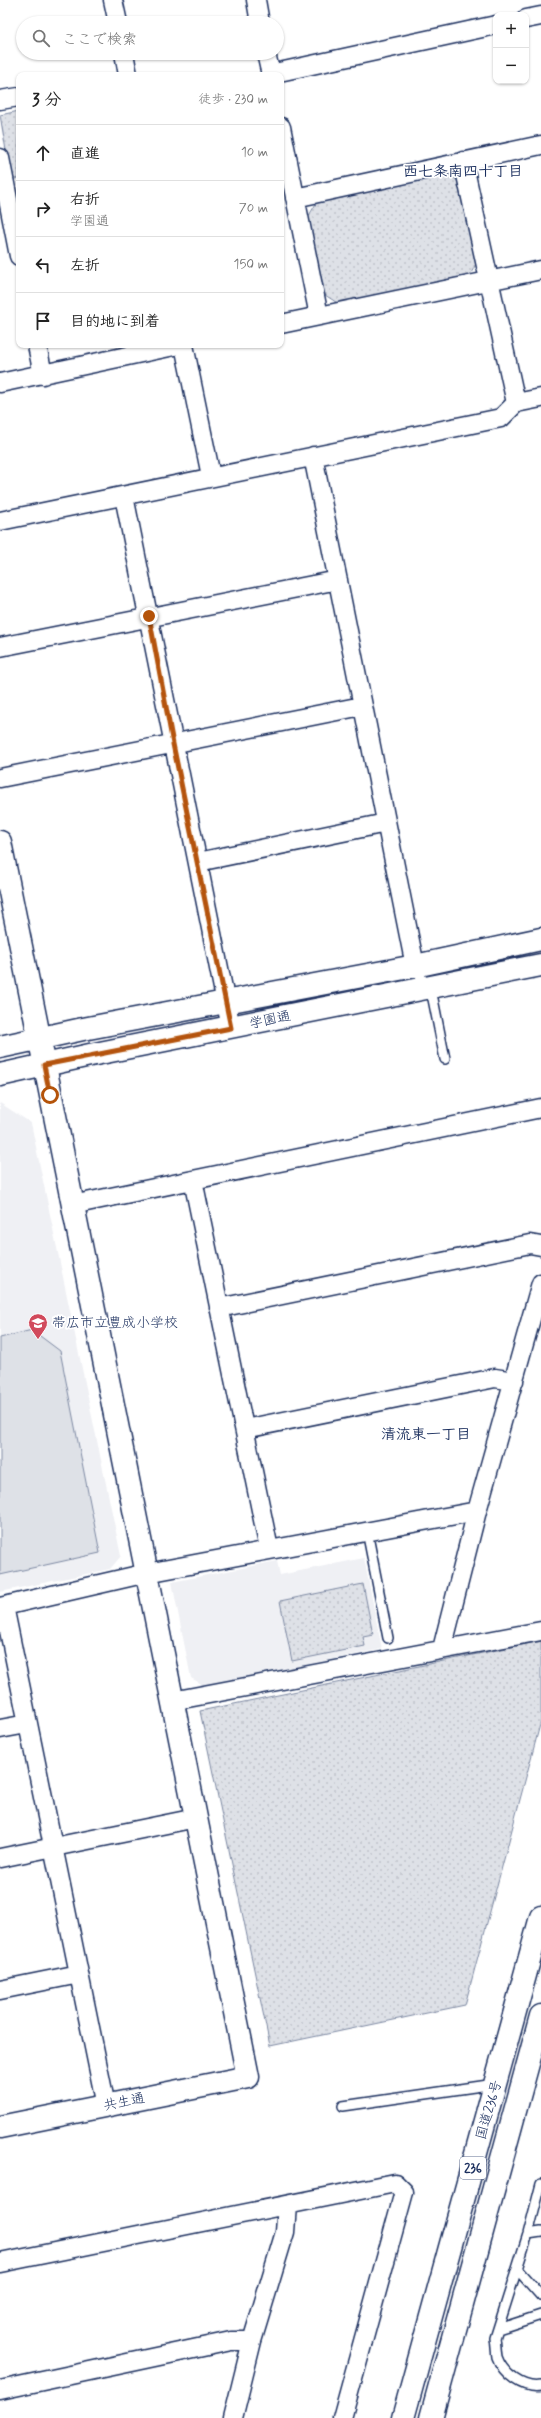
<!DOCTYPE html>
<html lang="ja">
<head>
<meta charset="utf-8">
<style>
  :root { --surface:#fff; --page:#f2f2f2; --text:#222; --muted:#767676; --line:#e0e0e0 }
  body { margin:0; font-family:Mynerve,"Klee One",sans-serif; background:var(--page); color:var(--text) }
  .controls { position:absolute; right:12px; top:12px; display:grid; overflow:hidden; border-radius:8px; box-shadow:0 1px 3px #0004 }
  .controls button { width:36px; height:36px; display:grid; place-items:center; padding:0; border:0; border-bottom:1px solid var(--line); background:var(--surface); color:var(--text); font:20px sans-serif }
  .stop { position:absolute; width:12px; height:12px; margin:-9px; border:3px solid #b45309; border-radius:50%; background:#fff }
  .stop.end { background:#b45309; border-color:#fff; box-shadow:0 1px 4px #0008 }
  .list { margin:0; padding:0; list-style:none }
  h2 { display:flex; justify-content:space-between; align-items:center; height:52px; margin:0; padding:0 16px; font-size:17px }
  h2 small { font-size:13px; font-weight:400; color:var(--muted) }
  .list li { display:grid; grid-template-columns:26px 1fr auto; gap:12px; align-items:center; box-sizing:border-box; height:56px; padding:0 16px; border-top:1px solid var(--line) }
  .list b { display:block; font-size:15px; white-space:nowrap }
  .list p { margin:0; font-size:13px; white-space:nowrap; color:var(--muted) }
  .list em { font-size:13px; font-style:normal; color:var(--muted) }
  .icon { flex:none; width:22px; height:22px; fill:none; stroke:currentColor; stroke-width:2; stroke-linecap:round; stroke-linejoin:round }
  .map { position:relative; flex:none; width:541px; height:2418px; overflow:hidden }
  .search { position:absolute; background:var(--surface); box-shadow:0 1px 3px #0004; left:16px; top:16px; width:268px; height:44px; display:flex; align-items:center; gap:10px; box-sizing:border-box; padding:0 14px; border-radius:22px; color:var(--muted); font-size:15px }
  .panel { position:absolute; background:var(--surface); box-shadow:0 1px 3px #0004; left:16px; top:72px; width:268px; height:276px; border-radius:8px }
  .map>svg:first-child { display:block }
  .built { fill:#eff0f4 }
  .grass { fill:url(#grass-dots); stroke:#7c88a2 }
  .garden { fill:#dee1e7; stroke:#7c88a2 }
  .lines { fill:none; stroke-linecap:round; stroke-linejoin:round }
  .lane-casing { stroke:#1b2f5e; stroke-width:12 }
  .street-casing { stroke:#1b2f5e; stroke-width:21 }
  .secondary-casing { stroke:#1b2f5e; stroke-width:25 }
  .highway-casing { stroke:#1b2f5e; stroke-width:25 }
  .lane { stroke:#fff; stroke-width:9 }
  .street { stroke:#fff; stroke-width:18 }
  .secondary { stroke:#fff; stroke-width:22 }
  .highway { stroke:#fff; stroke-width:22 }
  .route { stroke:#b45309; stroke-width:5 }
  .labels { text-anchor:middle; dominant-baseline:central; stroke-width:3.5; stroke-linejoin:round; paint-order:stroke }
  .shield { fill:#fff; stroke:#5f6d8e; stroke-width:1 }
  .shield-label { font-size:13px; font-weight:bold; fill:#1b2f5e }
  .street-label { font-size:14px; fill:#1b2f5e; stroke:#fff }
  .poi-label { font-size:14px; fill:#1b2f5e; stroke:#fff; text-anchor:start }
  .neighbourhood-label { font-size:15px; font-weight:bold; fill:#1b2f5e; stroke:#fff }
</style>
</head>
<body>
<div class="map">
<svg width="541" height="2418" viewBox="0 0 541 2418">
  <defs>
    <pattern id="grass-dots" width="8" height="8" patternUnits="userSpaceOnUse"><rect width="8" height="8" fill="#dee1e7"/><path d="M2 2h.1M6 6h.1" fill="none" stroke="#bec1c9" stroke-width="1.8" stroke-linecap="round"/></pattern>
  </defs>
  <rect width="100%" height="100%" fill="#fff"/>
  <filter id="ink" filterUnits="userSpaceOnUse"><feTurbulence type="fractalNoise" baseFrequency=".025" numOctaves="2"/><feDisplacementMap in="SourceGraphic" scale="8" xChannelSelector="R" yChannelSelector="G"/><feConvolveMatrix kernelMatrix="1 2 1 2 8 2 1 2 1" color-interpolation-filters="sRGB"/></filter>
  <g filter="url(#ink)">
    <path class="built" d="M0 1103 31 1123 121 1556 110 1569 0 1592Z
      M364 1558 382 1649 205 1686 191 1678 172 1582 277 1561 280 1575Z"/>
    <path class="grass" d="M19 111V178L11 180 0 115Z
      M445 174 457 180 476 264 469 277 339 304 325 295 308 217 317 202Z
      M363 1584 373 1635 363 1637 365 1646 292 1661 280 1601Z
      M541 1641V1721L465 2005 270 2046 200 1711Z"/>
    <path class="garden" d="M32 1330 60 1351 100 1553 0 1575V1338Z"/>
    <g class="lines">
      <g class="lane-casing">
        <path id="lane" d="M415 966 433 999 445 1059
          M367 1531 388 1638
          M343 2106 495 2084
          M541 2184 528 2234 495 2338C496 2344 496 2351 497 2357 503 2374 523 2389 541 2386
          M528 2234 541 2232
          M517 2269 541 2296
          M498 2329 541 2315"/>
      </g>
      <g class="street-casing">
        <path id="street" d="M113 0 118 23
          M256 0 260 23
          M526 19 541 16
          M124 53 128 75
          M266 53 271 75
          M270 74 496 25
          M0 100 19 97
          M281 127 319 316
          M0 158 19 256
          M463 161 516 403
          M295 198 541 145
          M281 324 541 270
          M37 345 43 375
          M184 345 211 476
          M0 383 179 345
          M313 456 415 966
          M124 496 231 1028
          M0 521 501 418 516 403 541 398
          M0 647 338 580
          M0 778 362 706
          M198 862 386 823
          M193 1180 269 1549
          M72 1205 541 1108
          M219 1308 530 1244 541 1246
          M245 1429 495 1378 514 1381
          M4 1606 106 2106
          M0 1607 147 1573 477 1511
          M442 1649 477 1511 541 1283
          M172 1701 541 1631
          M0 1729 27 1724
          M0 1858 196 1818
          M0 1990 79 1974
          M0 2263 395 2183 404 2192 342 2418
          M0 2390 231 2341H252
          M233 2418 252 2341 285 2232 287 2205"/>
      </g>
      <g class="secondary-casing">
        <path id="secondary" d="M0 842 248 2077 0 2127
          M0 1047 83 1029 415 966 541 939
          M0 1075 90 1055 541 965"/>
      </g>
      <g class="highway-casing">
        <path id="highway" d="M403 2418 541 1917
          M431 2418 541 2016"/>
      </g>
      <use href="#lane" class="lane"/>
      <use href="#street" class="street"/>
      <use href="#secondary" class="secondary"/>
      <use href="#highway" class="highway"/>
    </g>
  </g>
  <g class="lines" filter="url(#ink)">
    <path class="route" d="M50 1095 44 1065 231 1028 173 744 149 616"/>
  </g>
  <defs>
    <g id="school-pin" transform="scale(1)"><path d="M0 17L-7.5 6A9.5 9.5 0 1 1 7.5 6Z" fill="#d1495b" stroke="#fff"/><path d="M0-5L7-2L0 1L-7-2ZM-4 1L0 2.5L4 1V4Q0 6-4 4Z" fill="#fff"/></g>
  </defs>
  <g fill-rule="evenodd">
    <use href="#school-pin" x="38" y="1323"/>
  </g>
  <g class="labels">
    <rect class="shield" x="460" y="2157" width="26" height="22" rx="3"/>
    <g class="shield-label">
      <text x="473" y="2168">236</text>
    </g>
    <g class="street-label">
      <text transform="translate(270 1020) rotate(-12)">学園通</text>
      <text transform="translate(124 2102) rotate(-11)">共生通</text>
      <text transform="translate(489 2110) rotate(-74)">国道236号</text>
    </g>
    <g class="poi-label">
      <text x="52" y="1323">帯広市立豊成小学校</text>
    </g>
    <g class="neighbourhood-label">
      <text x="463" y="172">西七条南四十丁目</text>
      <text x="426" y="1435">清流東一丁目</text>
    </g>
  </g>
</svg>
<div class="controls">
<button>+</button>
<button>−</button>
</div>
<div class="stop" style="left:50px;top:1095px"></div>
<div class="stop end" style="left:149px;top:616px"></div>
<div class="search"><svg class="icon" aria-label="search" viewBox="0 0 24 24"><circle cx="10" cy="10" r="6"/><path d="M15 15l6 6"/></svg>ここで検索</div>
<section class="panel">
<h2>3 分<small>徒歩 · 230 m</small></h2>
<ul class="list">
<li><svg class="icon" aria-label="ahead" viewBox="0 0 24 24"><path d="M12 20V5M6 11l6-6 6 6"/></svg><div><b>直進</b></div><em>10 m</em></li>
<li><svg class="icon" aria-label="right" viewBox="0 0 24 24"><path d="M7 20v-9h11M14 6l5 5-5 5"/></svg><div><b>右折</b><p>学園通</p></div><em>70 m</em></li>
<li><svg class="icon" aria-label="left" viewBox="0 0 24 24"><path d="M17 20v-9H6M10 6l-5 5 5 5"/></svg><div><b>左折</b></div><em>150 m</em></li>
<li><svg class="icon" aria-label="arrive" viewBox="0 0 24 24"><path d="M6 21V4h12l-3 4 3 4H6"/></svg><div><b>目的地に到着</b></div></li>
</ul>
</section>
</div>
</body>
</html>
